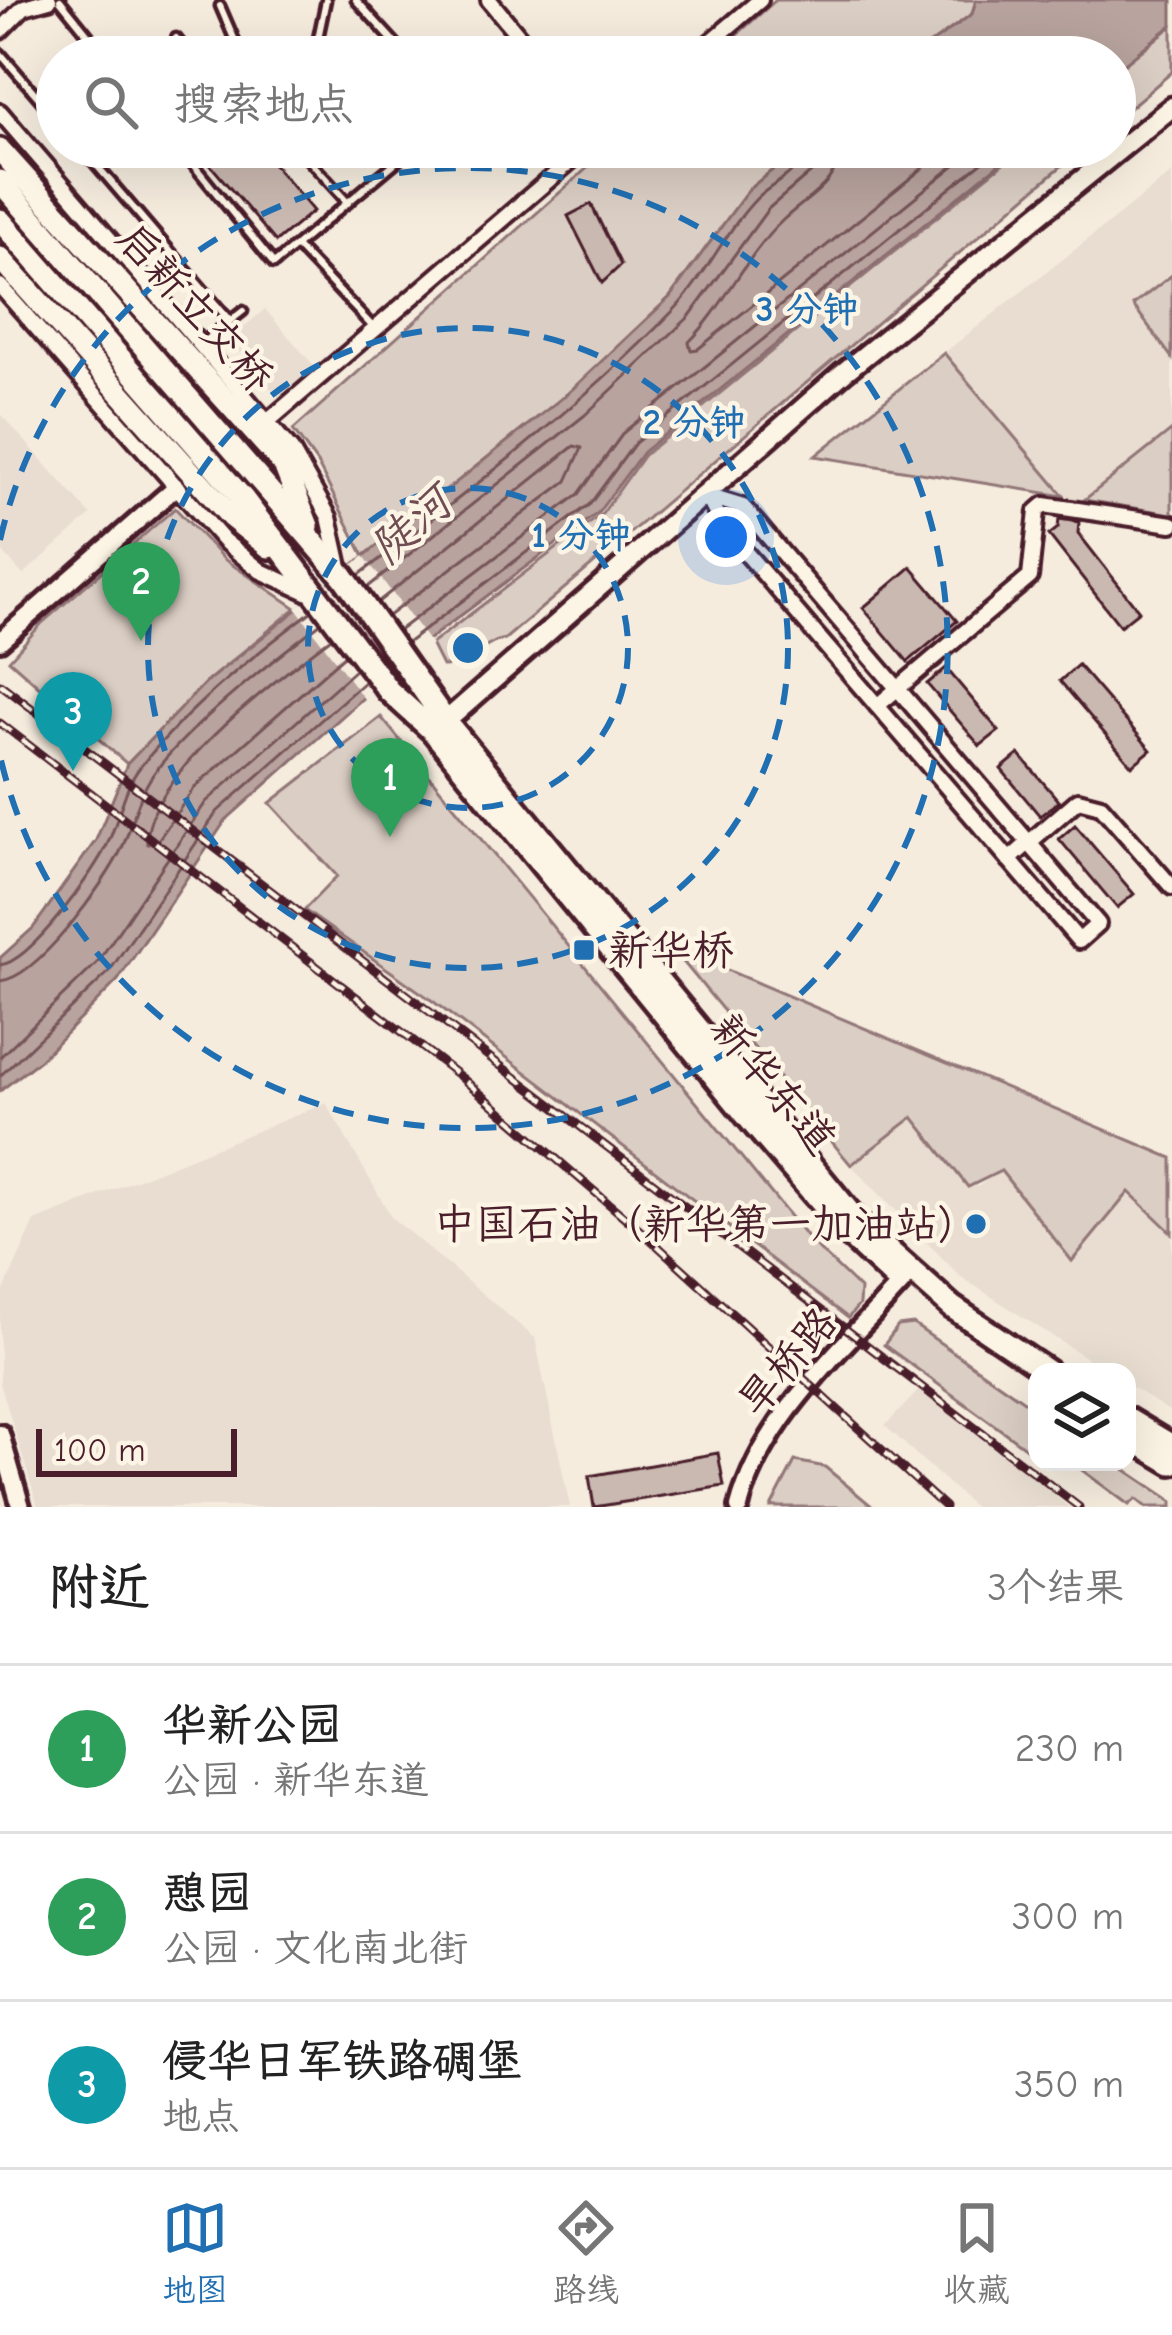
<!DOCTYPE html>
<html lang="zh">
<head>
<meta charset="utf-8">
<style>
  :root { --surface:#fff; --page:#f2f2f2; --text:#222; --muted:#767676; --line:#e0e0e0; --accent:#1f6fb2 }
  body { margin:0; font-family:"Comic Neue","LXGW WenKai TC",sans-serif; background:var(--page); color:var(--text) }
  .controls { position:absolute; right:36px; bottom:36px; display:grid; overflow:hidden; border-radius:24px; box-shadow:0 12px 48px #0002 }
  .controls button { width:108px; height:108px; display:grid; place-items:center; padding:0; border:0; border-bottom:3px solid var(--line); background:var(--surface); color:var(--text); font:60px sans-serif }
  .scale { position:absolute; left:36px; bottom:30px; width:201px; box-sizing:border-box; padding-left:12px; border:6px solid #4a1f2b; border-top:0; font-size:33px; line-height:42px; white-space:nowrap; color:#4a1f2b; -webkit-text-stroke:9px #fcf5e5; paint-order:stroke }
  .you { position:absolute; left:726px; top:537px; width:42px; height:42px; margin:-30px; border:9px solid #fff; border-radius:50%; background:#1a73e8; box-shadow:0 0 0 18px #1a73e833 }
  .badge { display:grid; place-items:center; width:78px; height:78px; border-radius:50%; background:var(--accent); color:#fff; font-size:39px; font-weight:700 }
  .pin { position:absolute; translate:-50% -99px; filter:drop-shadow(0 3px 6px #0008) }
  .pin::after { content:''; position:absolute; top:63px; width:42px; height:36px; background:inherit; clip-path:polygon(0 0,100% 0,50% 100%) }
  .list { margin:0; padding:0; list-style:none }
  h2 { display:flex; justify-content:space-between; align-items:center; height:156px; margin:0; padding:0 48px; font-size:51px }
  h2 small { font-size:39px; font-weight:400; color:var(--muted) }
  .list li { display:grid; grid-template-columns:78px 1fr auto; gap:36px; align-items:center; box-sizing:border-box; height:168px; padding:0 48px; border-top:3px solid var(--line) }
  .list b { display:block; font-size:45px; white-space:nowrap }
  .list p { margin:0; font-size:39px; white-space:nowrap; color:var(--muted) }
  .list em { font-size:39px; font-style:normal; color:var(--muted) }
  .icon { flex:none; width:66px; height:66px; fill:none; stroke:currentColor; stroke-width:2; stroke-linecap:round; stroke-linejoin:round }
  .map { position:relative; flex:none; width:1172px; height:1507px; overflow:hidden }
  .search { position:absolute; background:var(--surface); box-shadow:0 12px 48px #0002; left:36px; right:36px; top:36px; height:132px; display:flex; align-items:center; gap:30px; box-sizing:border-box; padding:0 42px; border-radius:66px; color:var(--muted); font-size:45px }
  .sheet { height:660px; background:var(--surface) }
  nav { display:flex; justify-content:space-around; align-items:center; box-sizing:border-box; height:168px; border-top:3px solid var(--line); background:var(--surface); font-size:33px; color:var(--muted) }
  nav a { display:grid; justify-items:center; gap:6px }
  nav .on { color:var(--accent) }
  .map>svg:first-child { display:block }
  .built { fill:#e8ddd0 }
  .green { fill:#dbcec4; stroke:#927678; stroke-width:3 }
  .water { fill:#b8a39e; stroke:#8c6e70; stroke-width:3 }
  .pier { fill:#f5ecde }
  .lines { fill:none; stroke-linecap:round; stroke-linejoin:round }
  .shore { stroke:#765459; stroke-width:3 }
  .building { fill:#cab9b1; stroke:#4a1f2b; stroke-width:3 }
  .service-casing { stroke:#4a1f2b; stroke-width:15 }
  .minor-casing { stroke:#4a1f2b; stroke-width:22 }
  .tertiary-casing { stroke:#4a1f2b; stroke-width:26 }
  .secondary-casing { stroke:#4a1f2b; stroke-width:27 }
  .primary-casing { stroke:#4a1f2b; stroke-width:30 }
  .service { stroke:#fcf5e5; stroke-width:6 }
  .minor { stroke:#fcf5e5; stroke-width:14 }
  .tertiary { stroke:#fcf5e5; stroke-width:16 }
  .secondary { stroke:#fcf5e5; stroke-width:18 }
  .primary { stroke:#fcf5e5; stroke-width:21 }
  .rail-casing { stroke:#4a1f2b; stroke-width:9 }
  .rail { stroke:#fcf5e5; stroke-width:4.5; stroke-dasharray:14; stroke-linecap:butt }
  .ring { fill:none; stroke:#1f6fb2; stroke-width:6; stroke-dasharray:21 15 }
  .poi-dot { fill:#1f6fb2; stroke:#fcf5e5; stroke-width:4.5 }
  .labels { text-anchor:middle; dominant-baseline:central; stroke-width:9; stroke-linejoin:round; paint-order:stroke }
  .street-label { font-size:42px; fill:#4a1f2b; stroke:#fcf5e5 }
  .poi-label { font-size:42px; fill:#4a1f2b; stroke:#fcf5e5; text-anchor:start }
  .water-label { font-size:45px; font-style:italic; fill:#704d53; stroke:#fcf5e5 }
  .centre { fill:#1f6fb2; stroke:#fcf5e5; stroke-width:6 }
  .ring-label { font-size:36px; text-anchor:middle; font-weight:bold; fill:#1f6fb2; stroke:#fcf5e5; stroke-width:9; stroke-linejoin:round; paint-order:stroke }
</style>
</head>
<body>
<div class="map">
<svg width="1172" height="1507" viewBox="0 0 1172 1507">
  <rect width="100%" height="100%" fill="#f5ecde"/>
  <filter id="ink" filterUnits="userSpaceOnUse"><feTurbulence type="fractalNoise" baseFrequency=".00833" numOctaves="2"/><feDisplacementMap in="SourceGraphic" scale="24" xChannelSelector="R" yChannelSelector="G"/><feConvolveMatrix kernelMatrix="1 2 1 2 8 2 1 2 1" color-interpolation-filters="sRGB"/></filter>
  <g filter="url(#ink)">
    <path class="built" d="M1172 173V430L1084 500 1064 496 944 353Z
      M265 309 315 367 279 398 229 340Z
      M0 413 91 515 23 575 0 549Z
      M326 1103 392 1218 535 1338 570 1507H38L0 1383V1299L35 1221Z
      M913 1117 968 1187 979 1186 1000 1170 1129 1192 1172 1233V1413L1127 1384V1372H1108L961 1277 851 1165Z
      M919 1390 1045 1487 1068 1507H974L885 1426Z"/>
    <path class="green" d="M776 0H976L972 14 912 57H712Z
      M1172 26V72L1115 120V72Z
      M611 147H801L749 189 670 297 567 394 364 556 317 463 293 430Z
      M1023 147H1084L505 639C480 644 471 666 442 666L431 644 602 514 644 455Z
      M1172 275V358L1133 305Z
      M944 353 1064 496 815 456Z
      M1172 430V514L1084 500Z
      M175 508 224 559 296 608 205 683 127 764 9 660 42 623Z
      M381 717 810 1241 860 1289 859 1305 848 1318 434 1002 304 910 337 876 270 803Z
      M670 946 1172 1158V1233L1129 1192 1072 1261 1001 1171 968 1187 913 1117 851 1165Z
      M913 1324 1037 1410V1456L884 1345 898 1326Z
      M795 1461 825 1467 873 1507H771Z
      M1071 1462H1114L1172 1501V1507H1146L1136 1499 1129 1505Z"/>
    <path class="water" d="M976 0H1172V25L1115 71V57H912L972 14Z
      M801 147H1020L643 452 598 513 428 640 226 820 118 980 40 1060 0 1091V958L33 928 96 840 127 764 205 683 567 394 670 297 749 189Z"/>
    <path class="pier" d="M364 556 432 645 367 703 296 608Z"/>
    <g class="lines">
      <path class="shore" d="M840 147C839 184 807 197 783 220 745 256 725 306 689 342L691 350 698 349 949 147
        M359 575C468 492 580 407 675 309 706 276 725 231 757 198 773 183 804 170 807 147
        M368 587 585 415 689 317 768 209 816 168 822 147
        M378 602 574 446 582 448 567 481 388 616
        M398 631 579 494 624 432 977 147
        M331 638C281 676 144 777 147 844L156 843 195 787 345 655
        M407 643 590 504 635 443 1001 147
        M0 965C31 962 94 872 108 843 119 819 124 787 140 767 188 708 251 657 312 611
        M0 981C38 978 106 882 122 848 132 826 137 799 150 779 180 732 274 659 321 623
        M0 1057 97 963 206 802 356 669
        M0 1076 109 972 217 812 365 681"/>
    </g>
    <path class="building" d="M195 147H259L313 211 276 242Z
      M591 204 621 265 602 283 568 216Z
      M1059 519 1079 522 1078 533 1139 611 1120 626 1049 535 1058 528Z
      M911 567 957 621 908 662 863 608Z
      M1078 665 1151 750 1132 766 1060 681Z
      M946 668 999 731 980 746 927 684Z
      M1019 754 1059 801 1040 816 1001 769Z
      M1075 825 1134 894 1117 908 1059 839Z
      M718 1453 724 1486 594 1507 589 1476Z"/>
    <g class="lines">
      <g class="service-casing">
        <path id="service" d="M60 0 106 57
          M356 0 408 57
          M220 6 242 57
          M176 38 191 57
          M0 53 57 119
          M325 57 317 43 326 0
          M81 147 230 321
          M179 147 274 264 414 147
          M297 147 348 203
          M487 147 493 153
          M296 246 372 326
          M202 343 243 311"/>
      </g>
      <g class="minor-casing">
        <path id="minor" d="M489 0 536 57
          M0 31 24 7 49 0
          M693 57 760 0
          M0 112 291 450 329 517 341 571
          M0 286 224 541 261 571 313 595
          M266 423 587 147
          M707 496 743 507 1098 924 1079 941 722 525Z
          M877 706 1030 577 1037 511 1044 505 1172 524
          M1009 860 1078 800 1101 806 1172 887"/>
      </g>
      <g class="tertiary-casing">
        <path id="tertiary" d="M0 641 176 487
          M0 1434 21 1507
          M739 1507C763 1415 848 1344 910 1274"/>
      </g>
      <g class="secondary-casing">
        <path id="secondary" d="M437 729 843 373 1172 107"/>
      </g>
      <g class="primary-casing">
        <path id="primary" d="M0 150 284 465 308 526
          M0 181 343 576 446 722 859 1224 952 1307 1048 1372
          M0 220 244 500 389 691 433 731 757 1128 850 1236 898 1281
          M0 258 231 517 269 547
          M1127 1419 1172 1446
          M1127 1436 1172 1463"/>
      </g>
      <use href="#service" class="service"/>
      <use href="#minor" class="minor"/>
      <use href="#tertiary" class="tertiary"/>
      <use href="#secondary" class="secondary"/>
      <use href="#primary" class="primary"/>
      <g class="rail-casing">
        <path id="rail" d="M0 684 1079 1507
          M0 723 462 1078 650 1239 945 1507"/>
      </g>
      <use href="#rail" class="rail"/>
    </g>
  </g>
  <g class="ring">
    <circle cx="468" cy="648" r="160"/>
    <circle cx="468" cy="648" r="320"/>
    <path d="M0 540A480 480 0 1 1 0 756"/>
  </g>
  <g class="poi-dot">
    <rect x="572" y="938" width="24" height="24" rx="6"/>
    <circle cx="976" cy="1224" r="12"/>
  </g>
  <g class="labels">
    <g class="street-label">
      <text transform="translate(195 308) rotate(48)">启新立交桥</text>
      <text transform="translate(773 1084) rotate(50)">新华东道</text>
      <text transform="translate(788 1362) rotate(-50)">旱桥路</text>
    </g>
    <g class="poi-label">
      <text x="608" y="950">新华桥</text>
      <text x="952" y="1224" text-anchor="end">中国石油（新华第一加油站)</text>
    </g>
    <g class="water-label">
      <text transform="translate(411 525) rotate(-41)">陡河</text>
    </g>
  </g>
  <circle cx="468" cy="648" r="18" class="centre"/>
  <g class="ring-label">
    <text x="807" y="321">3 分钟</text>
    <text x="694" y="434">2 分钟</text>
    <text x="581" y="547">1 分钟</text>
  </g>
</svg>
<div class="controls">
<button><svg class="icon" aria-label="layers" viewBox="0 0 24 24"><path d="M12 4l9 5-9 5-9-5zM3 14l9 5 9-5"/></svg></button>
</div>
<div class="scale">100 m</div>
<div class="you"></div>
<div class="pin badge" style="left:390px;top:837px;background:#2e9e5b">1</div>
<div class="pin badge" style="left:141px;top:641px;background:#2e9e5b">2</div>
<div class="pin badge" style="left:73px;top:771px;background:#0f9aa8">3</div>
<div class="search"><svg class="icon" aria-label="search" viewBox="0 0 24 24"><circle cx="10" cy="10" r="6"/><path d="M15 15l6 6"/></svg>搜索地点</div>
</div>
<section class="sheet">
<h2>附近<small>3个结果</small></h2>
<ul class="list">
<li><span class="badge" style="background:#2e9e5b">1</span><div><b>华新公园</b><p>公园 · 新华东道</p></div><em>230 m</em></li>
<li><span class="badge" style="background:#2e9e5b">2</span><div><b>憩园</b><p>公园 · 文化南北街</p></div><em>300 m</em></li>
<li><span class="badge" style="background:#0f9aa8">3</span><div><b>侵华日军铁路碉堡</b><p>地点</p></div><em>350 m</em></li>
</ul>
</section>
<nav>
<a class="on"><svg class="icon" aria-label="map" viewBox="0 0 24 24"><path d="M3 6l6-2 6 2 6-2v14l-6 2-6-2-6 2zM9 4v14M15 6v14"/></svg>地图</a>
<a><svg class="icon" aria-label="directions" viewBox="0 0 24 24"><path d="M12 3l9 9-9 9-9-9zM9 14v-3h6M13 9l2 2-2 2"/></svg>路线</a>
<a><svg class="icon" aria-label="saved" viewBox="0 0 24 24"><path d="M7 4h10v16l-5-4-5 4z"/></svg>收藏</a>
</nav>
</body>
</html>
